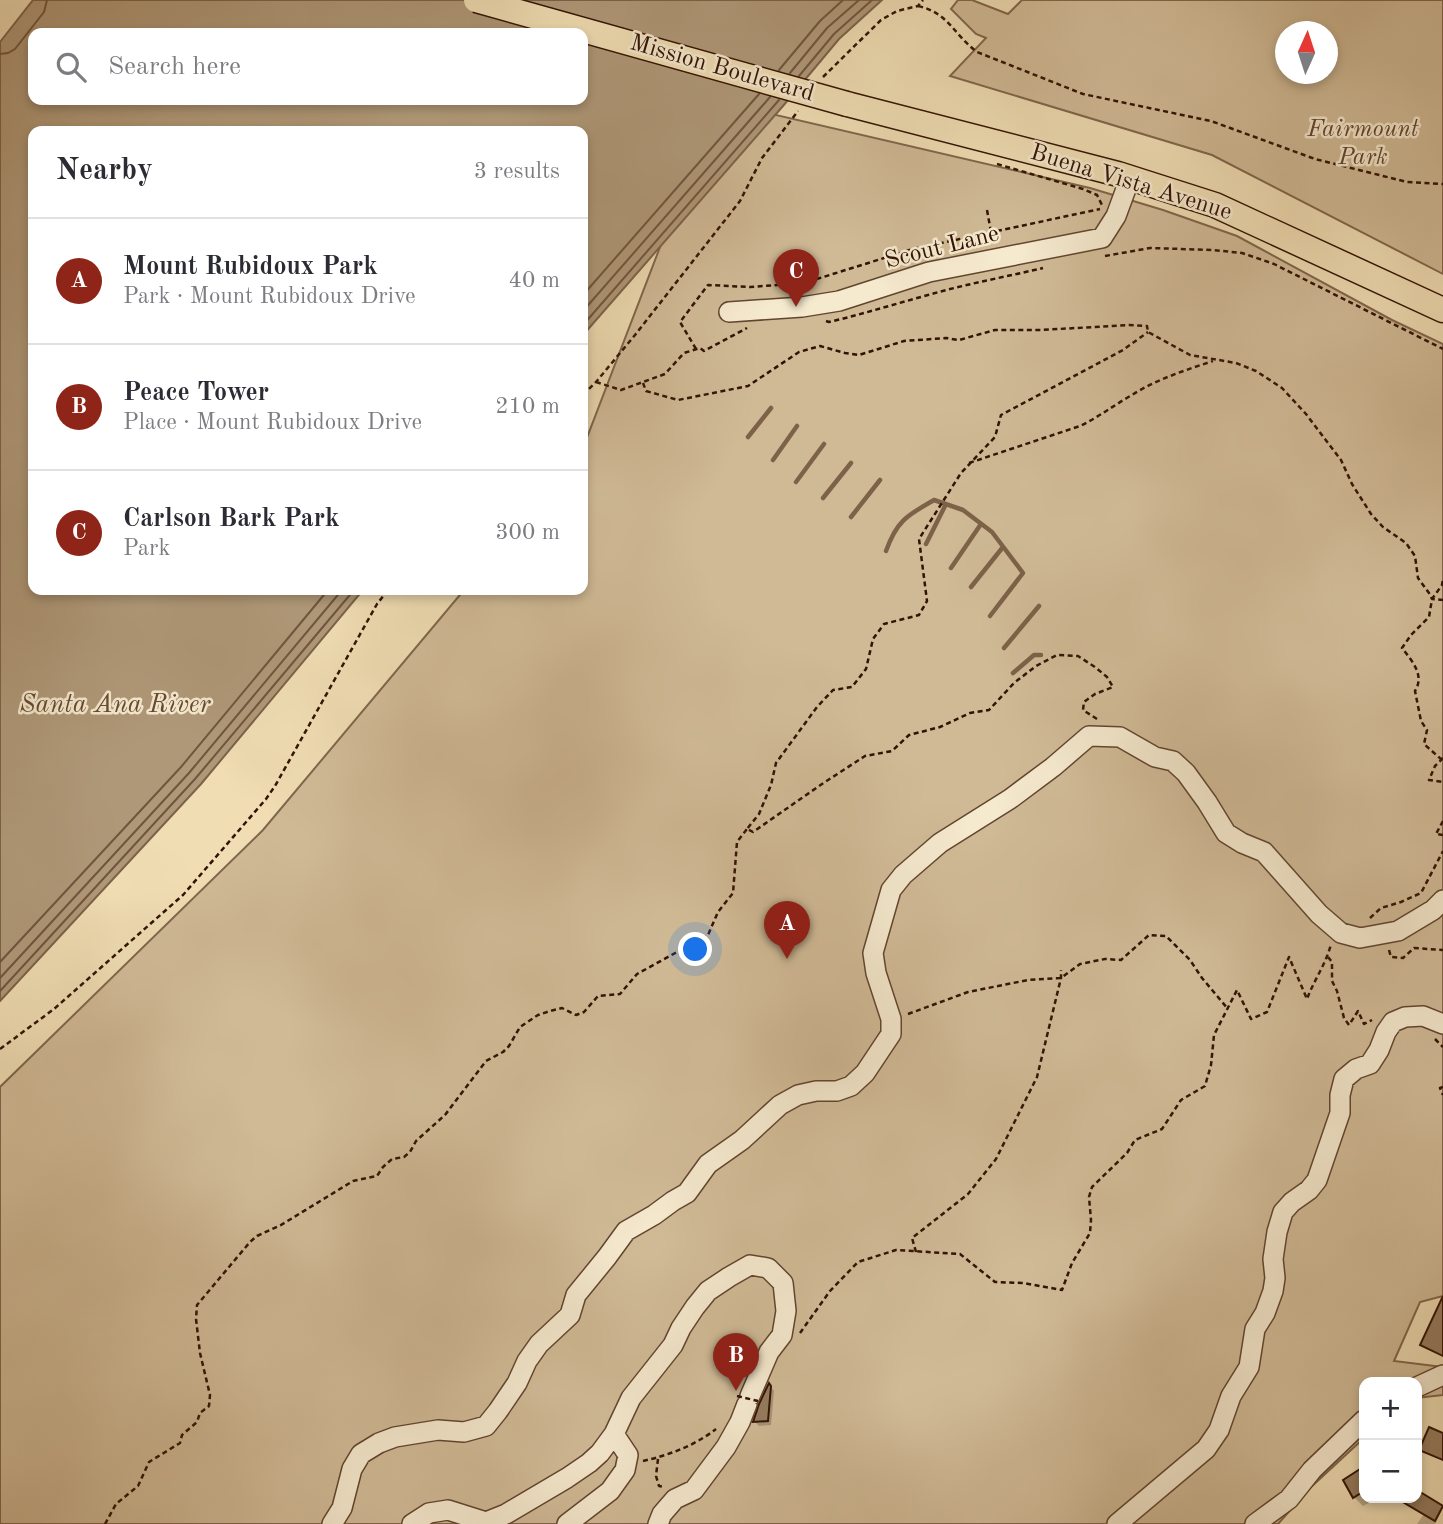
<!DOCTYPE html>
<html lang="en">
<head>
<meta charset="utf-8">
<style>
  :root { --surface:#fff; --page:#f7f7f7; --text:#2b2b33; --muted:#7c7c81; --line:#e1e1e2; --accent:#8f2418 }
  body { margin:0; font-family:"Old Standard TT",serif; background:var(--page); color:var(--text) }
  .controls { position:absolute; right:21px; bottom:21px; display:grid; overflow:hidden; border-radius:14px; box-shadow:0 4px 10px #0003 }
  .controls button { width:63px; height:63px; display:grid; place-items:center; padding:0; border:0; border-bottom:2px solid var(--line); background:var(--surface); color:var(--text); font:35px sans-serif }
  .compass { position:absolute; left:1275px; top:21px; width:63px; height:63px; border-radius:50%; background:var(--surface); box-shadow:0 4px 10px #0003; rotate:3deg }
  .you { position:absolute; left:696px; top:950px; width:24px; height:24px; margin:-18px; border:5px solid #fff; border-radius:50%; background:#1a73e8; box-shadow:0 0 0 10px #1a73e833 }
  .badge { display:grid; place-items:center; width:46px; height:46px; border-radius:50%; background:var(--accent); color:#fff; font-size:23px; font-weight:700 }
  .pin { position:absolute; translate:-50% -58px; filter:drop-shadow(0 2px 4px #0008) }
  .pin::after { content:''; position:absolute; top:37px; width:24px; height:21px; background:inherit; clip-path:polygon(0 0,100% 0,50% 100%) }
  .list { margin:0; padding:0; list-style:none }
  h2 { display:flex; justify-content:space-between; align-items:center; height:91px; margin:0; padding:0 28px; font-size:30px }
  h2 small { font-size:23px; font-weight:400; color:var(--muted) }
  .list li { display:grid; grid-template-columns:46px 1fr auto; gap:21px; align-items:center; box-sizing:border-box; height:126px; padding:0 28px; border-top:2px solid var(--line) }
  .list b { display:block; font-size:26px; white-space:nowrap }
  .list p { margin:0; font-size:23px; white-space:nowrap; color:var(--muted) }
  .list em { font-size:23px; font-style:normal; color:var(--muted) }
  .icon { flex:none; width:38px; height:38px; fill:none; stroke:currentColor; stroke-width:2; stroke-linecap:round; stroke-linejoin:round }
  .map { position:relative; flex:none; width:1443px; height:1524px; overflow:hidden }
  .search { position:absolute; background:var(--surface); box-shadow:0 4px 10px #0003; left:28px; top:28px; width:560px; height:77px; display:flex; align-items:center; gap:18px; box-sizing:border-box; padding:0 24px; border-radius:14px; color:var(--muted); font-size:26px }
  .panel { position:absolute; background:var(--surface); box-shadow:0 4px 10px #0003; left:28px; top:126px; width:560px; height:469px; border-radius:14px }
  .map>svg:first-child { display:block }
  .green { fill:#d0ba96; stroke:#81664c; stroke-width:2; fill-rule:evenodd }
  .water { fill:#af9878; stroke:#7d6249; stroke-width:2; fill-rule:evenodd }
  .shadow { fill:#0003 }
  .lines { fill:none; stroke-linecap:round; stroke-linejoin:round }
  .shore { stroke:#70553e; stroke-width:2 }
  .stream { stroke:#7d6249; stroke-width:4.5 }
  .building { fill:#957c5f; stroke:#321203; stroke-width:2 }
  .minor-casing { stroke:#62452f; stroke-width:22 }
  .major-casing { stroke:#321203; stroke-width:27 }
  .path { stroke:#321203; stroke-width:2.5; stroke-dasharray:5 3.5; stroke-linecap:butt }
  .minor { stroke:#f5e9ce; stroke-width:19 }
  .major { stroke:#f0ddb4; stroke-width:24 }
  .major-bridge-casing { stroke:#321203; stroke-width:27; stroke-linecap:butt }
  .path-bridge { stroke:#321203; stroke-width:2.5; stroke-dasharray:5 3.5; stroke-linecap:butt }
  .major-bridge { stroke:#f0ddb4; stroke-width:24 }
  .labels { text-anchor:middle; dominant-baseline:central; stroke-width:5; stroke-linejoin:round; paint-order:stroke }
  .street-label { font-size:24px; fill:#321203; stroke:#f5e9ce }
  .park-label { font-size:24px; font-style:italic; fill:#61442f; stroke:#f5e9ce }
  .water-label { font-size:26px; font-style:italic; fill:#644832; stroke:#f5e9ce }
</style>
</head>
<body>
<div class="map">
<svg width="1443" height="1524" viewBox="0 0 1443 1524">
  <rect width="100%" height="100%" fill="#f0ddb4"/>
  <filter id="stains"><feTurbulence type="fractalNoise" baseFrequency=".00286" numOctaves="4"/><feColorMatrix values="0 0 0 0 .2 0 0 0 0 .09 0 0 0 0 .02 0 0 0 .5 -.17"/></filter>
  <radialGradient id="worn" r=".72"><stop offset=".6" stop-color="#630" stop-opacity="0"/><stop offset="1" stop-color="#630" stop-opacity=".3"/></radialGradient>
  <path class="green" d="M958 0H972L1008 14 1022 0H1443V274L1212 155 950 76 986 38 976 34 951 9ZM1286 32H1328V74H1286Z
    M716 101 1090 188 1163 210 1237 236 1392 320 1443 344V1296L1420 1302 1394 1361 1443 1367V1395L1417 1398V1382H1364V1438L1310 1488 1278 1524H0V1087L263 830 464 590H583V448Z"/>
  <path class="water" d="M33 0H882L839 39 783 106 583 335V131H33V590H363L201 784 0 1001V42ZM33 33H583V100H33Z"/>
  <path class="shadow" d="M770 1386 774 1391 771 1425 759 1426 755 1422 761 1404Z
    M1364 1469V1498H1378L1363 1506 1354 1497 1345 1481Z
    M1417 1492 1443 1508 1435 1524H1417L1424 1514 1403 1500 1404 1498H1417Z"/>
  <g class="lines">
    <path class="shore" d="M0 54 8 53 15 49 44 12 47 0
      M779 70 820 21 843 0
      M790 73 827 28 859 0
      M799 76 834 34 872 0
      M583 295 759 94
      M583 311 770 97
      M583 325 779 100
      M0 962 181 767 328 590
      M0 978 189 773 342 590
      M0 991 195 779 354 590"/>
    <path class="stream" d="M748 437 771 408
      M773 460 797 426
      M796 482 824 444
      M823 498 851 463
      M851 517 880 480
      M926 544 946 504
      M886 551C897 520 908 515 934 500L963 510 992 532 1023 573 990 616
      M951 568 981 524
      M971 587 1003 547
      M1004 648 1039 606
      M1013 673 1034 655H1041"/>
  </g>
  <path class="building" d="M1443 1296V1356L1420 1345Z
    M769 1383 771 1386 768 1421 753 1422 759 1404Z
    M1429 1427 1443 1433V1460L1419 1450Z
    M1360 1469 1364 1474V1491L1353 1498 1343 1480Z
    M1417 1490 1443 1506 1435 1521 1396 1498H1417Z"/>
  <g class="lines">
    <g class="minor-casing">
      <path id="minor" d="M729 312 802 307 839 301 929 272 1102 238 1116 216 1130 178
        M1417 1387 1443 1375
        M332 1524 342 1508 352 1469 361 1454 379 1443 395 1437 438 1430 464 1432 486 1426 498 1411 517 1383 527 1361 539 1344 570 1315 576 1295 607 1257 626 1231 654 1215 673 1201 687 1193 708 1164 742 1140 780 1105 798 1095 816 1091H837L851 1086 865 1073 891 1034V1019L876 973 873 953 891 890 903 875 940 843 1010 799 1053 767 1089 736 1120 737 1155 757 1173 761 1186 773 1207 802 1226 833 1242 843 1264 852 1319 914 1341 933 1360 938 1398 931 1433 910 1443 900
        M412 1524 429 1513 448 1510 486 1522 506 1514 567 1478 589 1463 600 1453 614 1434 631 1398 673 1345 681 1328 695 1307 708 1291 729 1277 750 1265 768 1268 783 1283 786 1311 782 1335 769 1352 750 1396
        M567 1524 610 1491 625 1470 628 1455 614 1434
        M658 1524 662 1514 675 1499 694 1490 726 1447 740 1422 747 1404
        M1117 1524 1206 1449 1219 1430 1231 1396 1249 1367 1255 1329 1265 1313 1273 1291 1275 1278 1273 1259 1277 1232 1283 1212 1292 1202 1309 1190 1317 1180 1340 1113V1095L1344 1079 1356 1069 1370 1064 1379 1050 1386 1032 1393 1022 1405 1017 1423 1016 1443 1024
        M1255 1524 1289 1499 1312 1470 1364 1420"/>
    </g>
    <g class="major-casing">
      <path id="major" d="M847 104 1118 174 1215 205 1443 310"/>
    </g>
    <path class="path" d="M918 6C949 13 953 34 977 52L1083 94 1211 121 1315 159 1407 182 1443 184
      M823 77 881 20 897 11 918 6 923 0
      M997 164 1083 189 1097 195 1102 205
      M987 210 991 232
      M1105 256 1150 248 1213 250 1242 253 1274 264 1443 349
      M791 260 794 283
      M826 321 829 322C863 314 895 304 928 295 966 284 1005 277 1043 268
      M696 349 680 322 708 285 750 287 804 283 913 249 1100 209
      M596 382 621 390 665 374 684 353 700 348 704 351 747 328
      M643 383 646 391 678 400 748 386 799 352 820 346 845 353 859 355 904 341 946 338 959 340 995 330H1041L1129 325 1147 326 1148 332 1190 355 1236 363 1256 371 1282 388 1306 414 1341 460 1352 484 1371 514 1383 527 1406 543 1415 556 1418 578 1429 593 1432 599 1443 600
      M583 395 596 382 635 335 740 201 762 158 798 111
      M969 463 1080 426C1099 417 1114 405 1132 395 1157 379 1186 370 1213 361
      M1097 719 1083 710 1084 702 1095 694 1113 687 1107 677 1095 667 1078 656 1057 655 1036 666 1014 683 989 710 970 713 940 727 909 735 892 751 865 756 822 784 753 832 747 829 759 814 771 785 776 763 817 707 833 690 852 687 866 669 873 639 884 624 919 615 927 601 919 539 961 473 995 437 1001 415 1123 350 1148 332
      M1443 758 1435 766 1429 780 1443 782
      M1442 760 1424 744 1427 730 1421 721 1415 691C1425 675 1412 661 1402 648L1411 635 1429 617 1432 599 1442 585 1443 579
      M1443 821 1436 834 1443 835
      M1370 918 1381 908 1401 902 1421 893 1443 851
      M1389 950 1391 957 1403 958 1414 948 1443 950
      M1328 957 1332 962V981L1337 991 1344 1018 1349 1025 1358 1011 1364 1024 1372 1020
      M908 1014 968 992 1028 980 1061 978 1080 964 1105 959 1121 960 1149 935 1166 936 1190 960 1202 978 1228 1009
      M1435 1039 1443 1047
      M0 1049 54 1009 183 895 266 799 275 786 377 604 388 590
      M1443 1087 1440 1088 1443 1095
      M916 1252 912 1238 968 1194 996 1159 1037 1077 1061 978V970
      M800 1333 830 1291 858 1262 896 1250 960 1254 995 1282 1023 1283 1062 1290 1072 1263 1090 1233 1091 1220 1089 1197 1092 1187 1127 1153 1135 1140 1162 1129 1181 1100 1205 1086 1211 1065 1214 1035 1237 990 1251 1019 1267 1012 1289 957 1307 999C1314 980 1326 964 1331 944
      M658 1459 656 1476 659 1486 664 1487
      M643 1461C669 1455 694 1446 716 1429
      M105 1524 116 1504 138 1486 149 1462 180 1443 182 1435 197 1422 200 1413 209 1406 210 1395 200 1353 196 1319 197 1305 250 1242 257 1236 281 1225 353 1181 377 1176 383 1167 392 1159 404 1157 410 1152 416 1141 445 1115 486 1061 503 1052 509 1046 520 1027 538 1015 550 1011 562 1008 576 1015 584 1012 598 996 620 994 637 974 708 935 718 912 733 893 737 842 747 829"/>
    <use href="#minor" class="minor"/>
    <use href="#major" class="major"/>
    <g class="major-bridge-casing">
      <path id="major-bridge" d="M476 0 847 104"/>
    </g>
    <path class="path-bridge" d="M737 1396 758 1401"/>
    <use href="#major-bridge" class="major-bridge"/>
  </g>
  <g class="labels">
    <g class="street-label">
      <text transform="translate(722 69) rotate(16)">Mission Boulevard</text>
      <text transform="translate(1131 183) rotate(17)">Buena Vista Avenue</text>
      <text transform="translate(942 248) rotate(-14)">Scout Lane</text>
    </g>
    <g class="park-label">
      <text x="1363" y="130">Fairmount<tspan x="1363" dy="28">Park</tspan></text>
    </g>
    <g class="water-label">
      <text x="115" y="705">Santa Ana River</text>
    </g>
  </g>
  <rect width="100%" height="100%" filter="url(#stains)"/>
  <rect width="100%" height="100%" fill="url(#worn)"/>
</svg>
<div class="controls">
<button>+</button>
<button>−</button>
</div>
<svg class="compass" viewBox="-18 -18 36 36"><path d="M0-13l5 13h-10z" fill="#e53935"/><path d="M0 13l5-13h-10z" fill="#7c7c81"/></svg>
<div class="you"></div>
<div class="pin badge" style="left:787px;top:959px">A</div>
<div class="pin badge" style="left:736px;top:1391px">B</div>
<div class="pin badge" style="left:796px;top:307px">C</div>
<div class="search"><svg class="icon" aria-label="search" viewBox="0 0 24 24"><circle cx="10" cy="10" r="6"/><path d="M15 15l6 6"/></svg>Search here</div>
<section class="panel">
<h2>Nearby<small>3 results</small></h2>
<ul class="list">
<li><span class="badge">A</span><div><b>Mount Rubidoux Park</b><p>Park · Mount Rubidoux Drive</p></div><em>40 m</em></li>
<li><span class="badge">B</span><div><b>Peace Tower</b><p>Place · Mount Rubidoux Drive</p></div><em>210 m</em></li>
<li><span class="badge">C</span><div><b>Carlson Bark Park</b><p>Park</p></div><em>300 m</em></li>
</ul>
</section>
</div>
</body>
</html>
